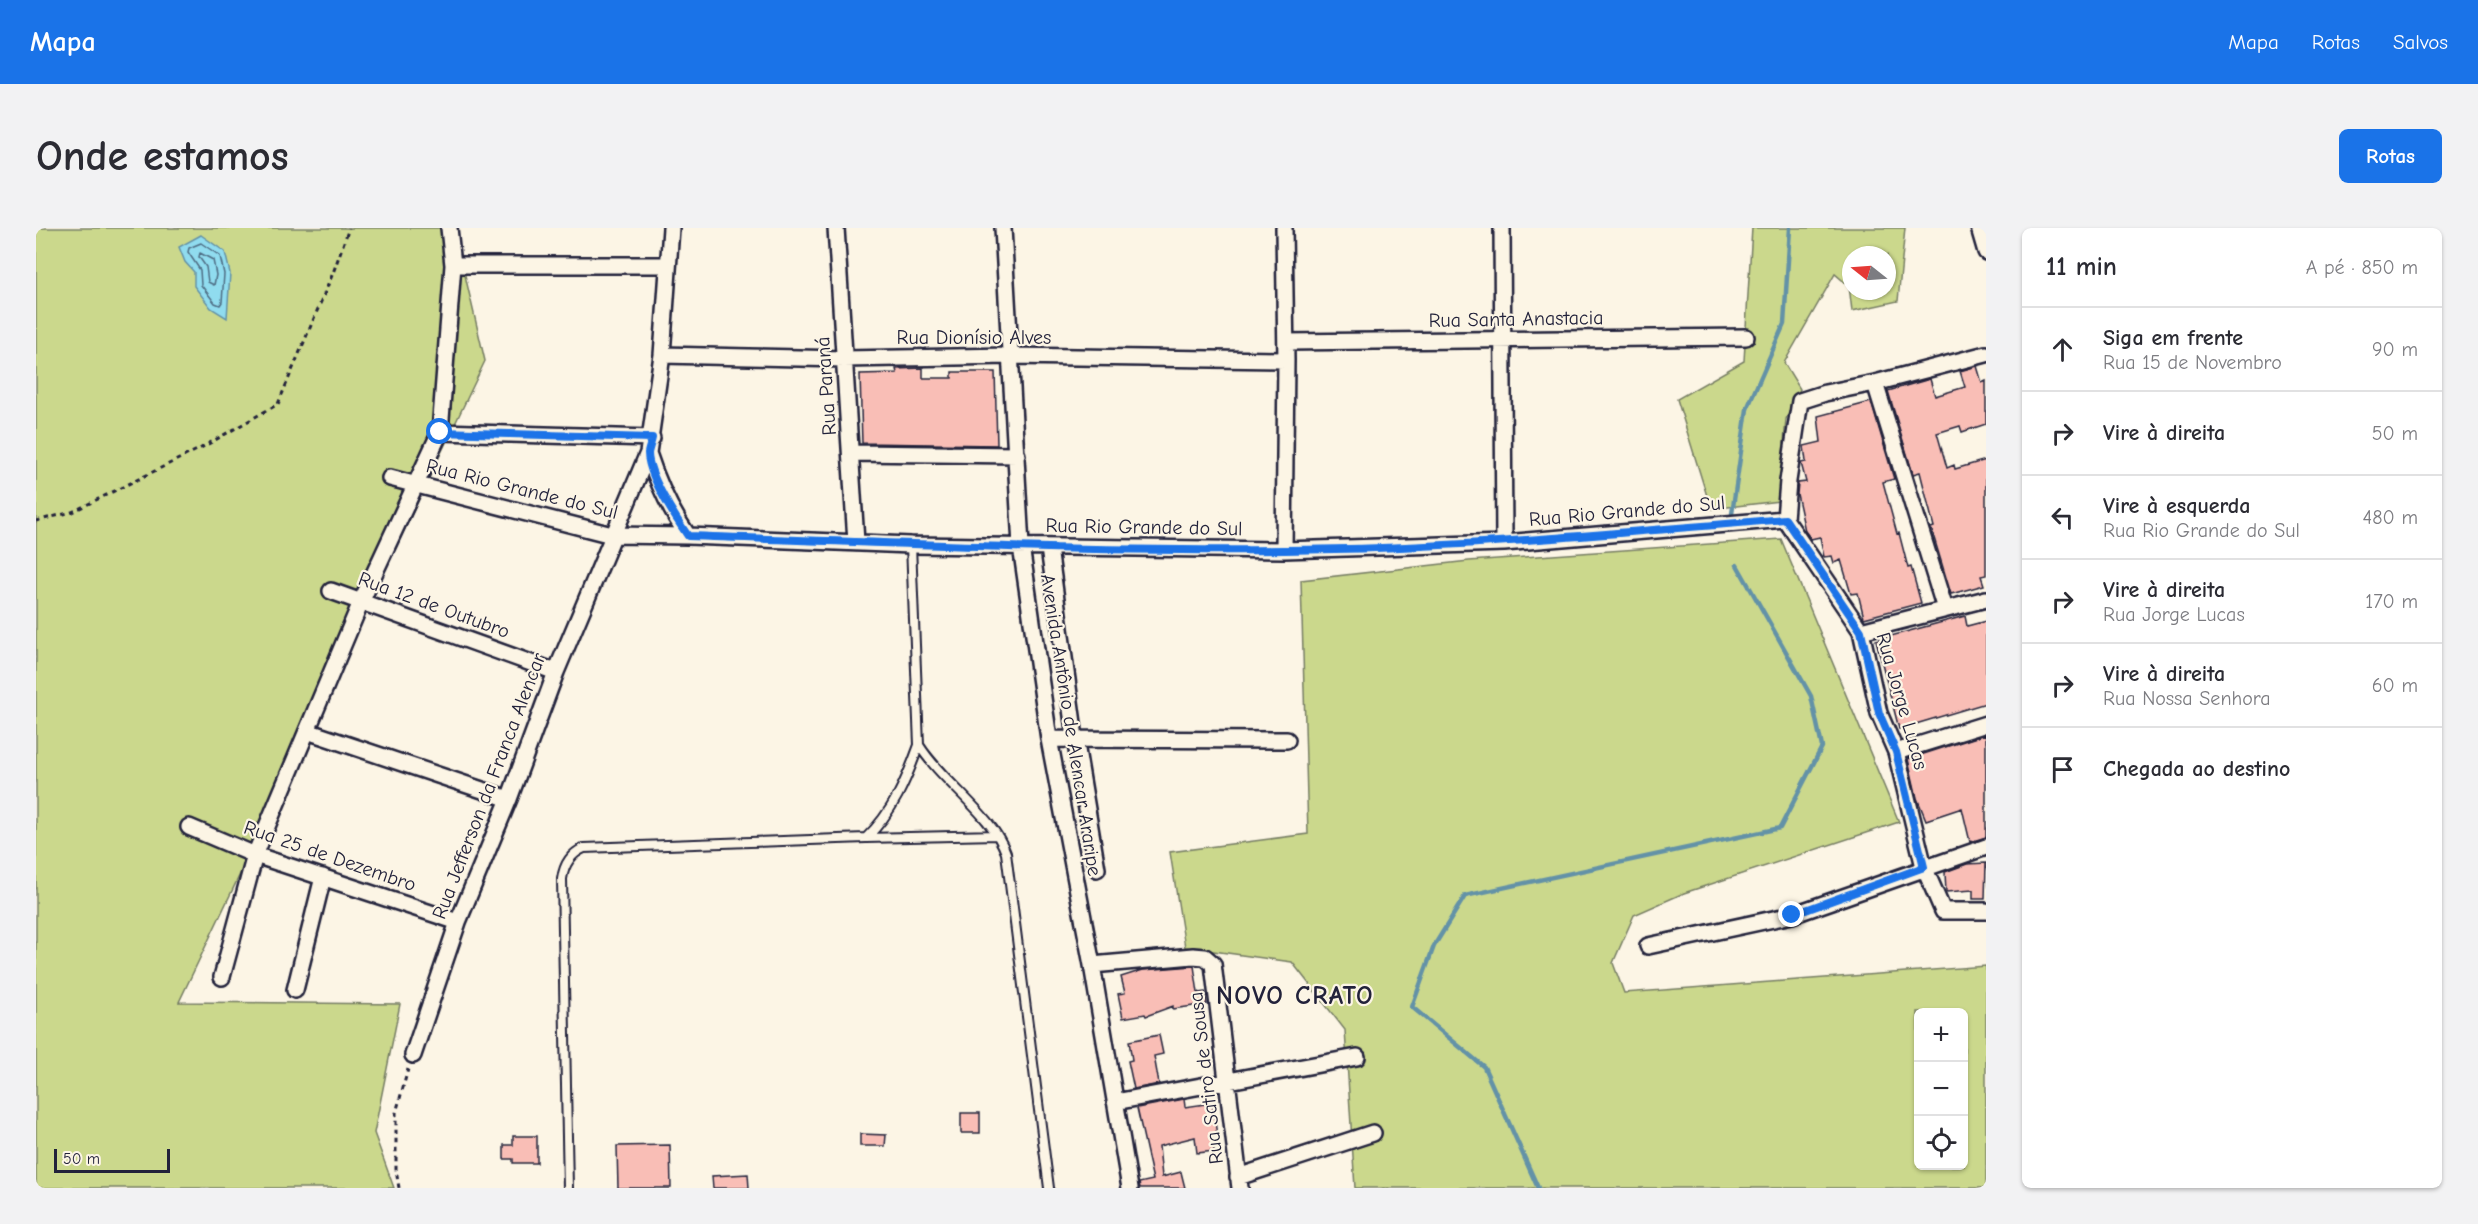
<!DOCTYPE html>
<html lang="pt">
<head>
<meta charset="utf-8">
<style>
  :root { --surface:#fff; --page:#f2f2f3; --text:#2b2b33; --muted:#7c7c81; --line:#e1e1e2; --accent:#1a73e8 }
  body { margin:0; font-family:"Comic Neue",sans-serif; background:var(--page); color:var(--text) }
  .controls { position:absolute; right:18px; bottom:18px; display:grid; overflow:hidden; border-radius:9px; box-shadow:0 2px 4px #0004 }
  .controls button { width:54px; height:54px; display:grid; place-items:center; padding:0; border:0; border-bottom:2px solid var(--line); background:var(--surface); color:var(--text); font:30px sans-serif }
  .compass { position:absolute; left:1806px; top:18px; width:54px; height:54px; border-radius:50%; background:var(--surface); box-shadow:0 2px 4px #0004; rotate:287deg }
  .scale { position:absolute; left:18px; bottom:15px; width:116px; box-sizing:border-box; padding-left:6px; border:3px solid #22223b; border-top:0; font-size:16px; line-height:21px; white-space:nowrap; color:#22223b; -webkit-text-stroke:4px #fcf5e5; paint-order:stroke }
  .stop { position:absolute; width:18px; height:18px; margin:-14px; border:4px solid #1a73e8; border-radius:50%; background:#fff }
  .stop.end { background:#1a73e8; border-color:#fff; box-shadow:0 2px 6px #0008 }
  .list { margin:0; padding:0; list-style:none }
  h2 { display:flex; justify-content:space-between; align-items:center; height:78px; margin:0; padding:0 24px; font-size:26px }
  h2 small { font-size:20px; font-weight:400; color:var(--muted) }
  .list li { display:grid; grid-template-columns:39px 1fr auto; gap:18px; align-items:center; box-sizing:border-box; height:84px; padding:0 24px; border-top:2px solid var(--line) }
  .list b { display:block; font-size:22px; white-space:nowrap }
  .list p { margin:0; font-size:20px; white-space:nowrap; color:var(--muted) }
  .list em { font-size:20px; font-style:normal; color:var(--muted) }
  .icon { flex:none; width:33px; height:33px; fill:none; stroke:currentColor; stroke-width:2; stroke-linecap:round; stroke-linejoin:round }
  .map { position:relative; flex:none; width:1950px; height:960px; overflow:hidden; border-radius:9px }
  header { display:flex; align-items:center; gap:36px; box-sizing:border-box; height:84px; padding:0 30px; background:var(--accent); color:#fff }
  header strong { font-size:28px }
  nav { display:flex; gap:33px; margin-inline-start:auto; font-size:21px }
  .intro { display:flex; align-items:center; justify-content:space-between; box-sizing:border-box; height:144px; padding:0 36px }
  h1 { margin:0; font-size:42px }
  .button { padding:15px 27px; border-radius:9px; background:var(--accent); color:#fff; font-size:21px; font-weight:700 }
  main { display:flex; gap:36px; padding:0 36px }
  aside { flex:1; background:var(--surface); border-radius:9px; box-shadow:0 2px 4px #0004 }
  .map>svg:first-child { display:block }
  .green { fill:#cbd88c; stroke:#767d64; stroke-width:1.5; fill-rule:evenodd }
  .water { fill:#90dcef; stroke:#6492a7; stroke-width:1.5 }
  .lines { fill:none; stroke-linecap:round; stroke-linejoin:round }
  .shore { stroke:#4e6c83; stroke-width:1.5 }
  .stream { stroke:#6492a7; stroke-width:4.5 }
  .building { fill:#f9beb6; stroke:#22223b; stroke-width:1.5 }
  .service-casing { stroke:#22223b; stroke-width:12 }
  .minor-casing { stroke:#22223b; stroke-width:20 }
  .path { stroke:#22223b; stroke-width:3; stroke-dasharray:4.5 4.5; stroke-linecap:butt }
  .service { stroke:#fcf5e5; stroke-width:8 }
  .minor { stroke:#fcf5e5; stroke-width:15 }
  .route { stroke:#1a73e8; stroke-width:8 }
  .labels { text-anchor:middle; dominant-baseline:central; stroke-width:4.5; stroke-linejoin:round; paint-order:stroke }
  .street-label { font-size:20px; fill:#22223b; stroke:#fcf5e5 }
  .district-label { font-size:26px; font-weight:bold; letter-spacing:1.5px; fill:#22223b; stroke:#fcf5e5 }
</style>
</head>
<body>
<header>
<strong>Mapa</strong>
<nav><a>Mapa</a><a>Rotas</a><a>Salvos</a></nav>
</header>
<div class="intro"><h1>Onde estamos</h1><a class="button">Rotas</a></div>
<main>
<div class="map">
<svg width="1950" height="960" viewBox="0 0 1950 960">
  <rect width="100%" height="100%" fill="#fcf5e5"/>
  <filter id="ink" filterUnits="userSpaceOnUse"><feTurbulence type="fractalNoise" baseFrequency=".0167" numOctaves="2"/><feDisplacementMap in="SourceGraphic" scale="12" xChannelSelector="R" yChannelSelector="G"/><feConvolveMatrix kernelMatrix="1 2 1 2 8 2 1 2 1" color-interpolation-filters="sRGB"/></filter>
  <g filter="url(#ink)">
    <path class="green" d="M0 0H418L449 133 143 774 364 776 338 905 358 960H0Z
      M1716 0H1869L1862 73 1816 83 1813 58 1799 46 1748 135 1764 161 1750 191 1743 273 1675 281 1641 171 1708 133ZM1815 27H1851V63H1815Z
      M1745 311 1863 594 1648 665 1598 687 1577 735 1588 765 1950 738V960H1319L1309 802 1256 734 1149 719 1134 624 1272 606 1265 352 1433 333ZM1882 784H1928V938H1882Z"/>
    <path class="water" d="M165 7 189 24 194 45 191 90 175 80 158 58V44L149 34 143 19Z"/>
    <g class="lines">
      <path class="shore" d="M165 15 184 28 188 46 186 74 184 77 179 75 165 57 164 42 152 24 153 20Z
        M164 25 177 32 180 47 178 57 172 54 170 39 163 29Z"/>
      <path class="stream" d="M1696 286 1711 181 1748 96 1754 0
        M1502 960 1448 839 1376 779 1398 718 1429 668 1744 600 1786 519 1775 468 1701 337"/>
    </g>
    <path class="building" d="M1941 138 1946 155 1950 153V196L1926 204 1924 198 1901 205 1911 240 1918 237 1919 241 1950 232V347L1945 348 1948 357 1915 366 1895 300 1898 299 1884 244 1877 246 1852 163 1894 151 1899 168 1929 159 1924 143Z
      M887 140V150H916V144H959L961 217 826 215 824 146 861 145 860 141Z
      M1835 174 1858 251 1847 254 1861 306 1863 305 1872 340 1875 339 1885 375 1828 390 1822 365 1815 366 1805 332 1798 335 1796 328 1788 329 1784 309 1775 311 1769 303 1761 266 1762 255 1770 254 1765 235 1770 234 1768 218 1785 214 1782 188Z
      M1929 388 1931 398 1950 393V475L1863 501 1840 412Z
      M1950 506V609L1934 614 1926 580 1890 592 1881 570 1872 531Z
      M1950 635 1949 671H1937V662L1910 664 1909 644 1931 636Z
      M1158 738 1162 765 1169 764 1171 776 1137 781V778L1110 788 1109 786 1087 790 1082 766 1089 765 1085 749 1107 742Z
      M1123 807 1127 826 1118 828 1123 856 1098 861 1092 833 1096 832 1093 813Z
      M1148 871 1149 879 1176 875 1181 907H1176L1178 923 1161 925 1159 909 1123 918 1126 949 1145 944 1149 960H1104L1103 955 1117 952 1101 880Z
      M925 885H944V905H925Z
      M824 906 850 907 849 918H824Z
      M477 908H501V935H477V931H468V917H477Z
      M634 917 635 960H582L581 918Z
      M712 946 713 960H677L676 948Z"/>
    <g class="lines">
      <g class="service-casing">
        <path id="service" d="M875 317 883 517C906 554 957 587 970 625L1013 960
          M830 610 961 607
          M532 960 526 651C528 637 534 626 548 620L830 610C857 584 870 553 883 517"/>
      </g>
      <g class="minor-casing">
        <path id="minor" d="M800 0 820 314
          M967 0 985 318 1013 511 1056 737 1094 960
          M1248 0 1250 132 1248 322
          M1466 0 1468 315
          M1943 0 1950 24
          M417 37H632
          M1250 114 1710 109
          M626 127 808 131 974 128 1250 132
          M1839 155 1909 381
          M404 204 616 210
          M612 225C622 256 634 282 652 308
          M816 225 981 227
          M354 250 576 307 652 308 875 317 1248 322 1468 315 1749 291
          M1749 291 1825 403 1843 485 1860 524 1888 639 1907 683H1950
          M1749 291 1752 253 1764 173 1789 165 1839 155 1950 126
          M1013 320 1039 510 1061 641
          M295 363 520 444
          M1825 403 1950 371
          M271 503 473 571
          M1013 511 1251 512
          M1860 524 1950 496
          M153 599 219 627 422 694
          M1612 718 1756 687 1950 619
          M1056 737 1157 728 1169 729 1177 736 1204 960
          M186 749 219 627 325 374 404 204 417 37 413 0
          M259 762 287 649
          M377 827 422 694 473 571 520 444 612 225 626 127 635 0
          M1079 874 1321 829
          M1202 949 1337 905"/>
      </g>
      <path class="path" d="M0 293 36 284 165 220 242 176 297 45 313 0
        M363 960 360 942V885L372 841"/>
      <use href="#service" class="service"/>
      <use href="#minor" class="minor"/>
    </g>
  </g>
  <g class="lines" filter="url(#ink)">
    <path class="route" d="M404 204 616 210C615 215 613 220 612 225 612 247 639 289 652 308 850 315 1049 324 1248 322 1415 321 1582 305 1749 291L1825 403 1843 485 1860 524 1888 639 1756 687"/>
  </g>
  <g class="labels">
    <g class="street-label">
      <text transform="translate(1480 91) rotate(-1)">Rua Santa Anastacia</text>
      <text x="938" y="109">Rua Dionísio Alves</text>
      <text transform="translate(790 158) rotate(-94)">Rua Paraná</text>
      <text transform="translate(486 261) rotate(14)">Rua Rio Grande do Sul</text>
      <text transform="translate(1591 283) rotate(-5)">Rua Rio Grande do Sul</text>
      <text transform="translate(1108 299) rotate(1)">Rua Rio Grande do Sul</text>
      <text transform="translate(398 377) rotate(20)">Rua 12 de Outubro</text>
      <text transform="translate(1866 473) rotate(74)">Rua Jorge Lucas</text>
      <text transform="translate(1035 497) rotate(81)">Avenida Antônio de Alencar Araripe</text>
      <text transform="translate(453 558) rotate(-69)">Rua Jefferson da Franca Alencar</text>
      <text transform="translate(294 628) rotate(19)">Rua 25 de Dezembro</text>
      <text transform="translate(1170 850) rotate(-97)">Rua Satiro de Sousa</text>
    </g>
    <g class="district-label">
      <text x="1259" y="768">NOVO CRATO</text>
    </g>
  </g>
</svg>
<div class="controls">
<button>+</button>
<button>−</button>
<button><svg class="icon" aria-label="locate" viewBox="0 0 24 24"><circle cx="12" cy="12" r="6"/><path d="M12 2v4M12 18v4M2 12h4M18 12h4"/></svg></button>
</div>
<svg class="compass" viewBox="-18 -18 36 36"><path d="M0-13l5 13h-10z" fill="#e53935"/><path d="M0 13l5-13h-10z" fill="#7c7c81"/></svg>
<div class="scale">50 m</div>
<div class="stop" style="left:404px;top:204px"></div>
<div class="stop end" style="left:1756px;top:687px"></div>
</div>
<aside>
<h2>11 min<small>A pé · 850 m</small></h2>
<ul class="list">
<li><svg class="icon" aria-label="ahead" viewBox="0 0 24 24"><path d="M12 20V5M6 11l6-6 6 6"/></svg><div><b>Siga em frente</b><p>Rua 15 de Novembro</p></div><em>90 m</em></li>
<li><svg class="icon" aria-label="right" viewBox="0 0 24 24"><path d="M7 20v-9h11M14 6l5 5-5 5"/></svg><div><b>Vire à direita</b></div><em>50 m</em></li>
<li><svg class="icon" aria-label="left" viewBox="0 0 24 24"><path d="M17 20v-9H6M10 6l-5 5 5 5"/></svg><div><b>Vire à esquerda</b><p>Rua Rio Grande do Sul</p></div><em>480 m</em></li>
<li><svg class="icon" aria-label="right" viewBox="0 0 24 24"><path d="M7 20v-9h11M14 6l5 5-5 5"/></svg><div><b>Vire à direita</b><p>Rua Jorge Lucas</p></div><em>170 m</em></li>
<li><svg class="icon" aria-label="right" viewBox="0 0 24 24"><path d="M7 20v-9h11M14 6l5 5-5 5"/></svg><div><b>Vire à direita</b><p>Rua Nossa Senhora</p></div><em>60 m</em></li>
<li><svg class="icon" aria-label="arrive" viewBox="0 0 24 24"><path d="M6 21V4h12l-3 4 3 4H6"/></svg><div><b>Chegada ao destino</b></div></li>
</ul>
</aside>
</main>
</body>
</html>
